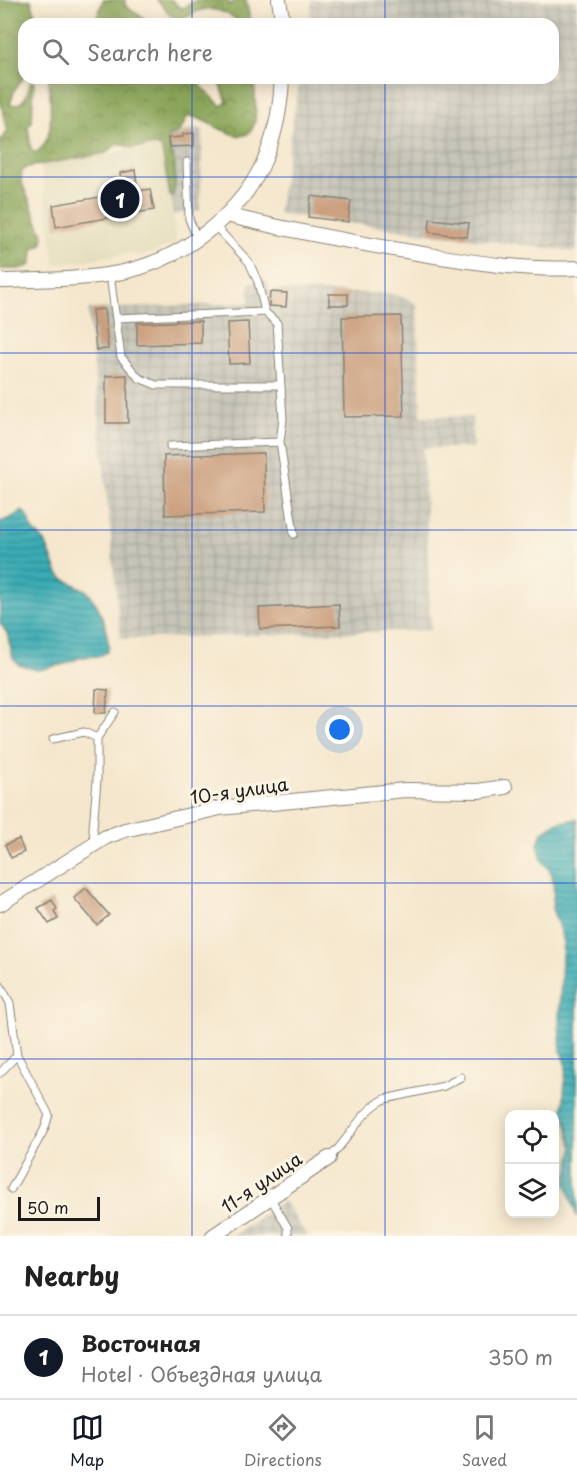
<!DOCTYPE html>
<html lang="en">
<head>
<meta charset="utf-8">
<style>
  :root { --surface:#fff; --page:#f2f2f2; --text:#222; --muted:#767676; --line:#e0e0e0; --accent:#111827 }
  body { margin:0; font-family:"Playpen Sans",sans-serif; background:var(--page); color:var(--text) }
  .controls { position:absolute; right:18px; bottom:18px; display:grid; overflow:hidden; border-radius:12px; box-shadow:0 3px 15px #0003 }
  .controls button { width:54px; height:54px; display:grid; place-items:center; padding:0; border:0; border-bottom:2px solid var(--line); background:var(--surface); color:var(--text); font:30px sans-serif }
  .scale { position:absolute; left:18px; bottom:15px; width:82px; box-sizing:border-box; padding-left:6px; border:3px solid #1c1c1c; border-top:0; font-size:16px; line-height:21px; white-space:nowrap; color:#1c1c1c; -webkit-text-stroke:4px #fcf5e5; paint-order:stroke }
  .you { position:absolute; left:340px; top:730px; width:21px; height:21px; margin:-15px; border:4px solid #fff; border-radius:50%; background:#1a73e8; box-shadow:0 0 0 9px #1a73e833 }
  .badge { display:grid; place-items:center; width:39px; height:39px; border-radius:50%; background:var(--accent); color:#fff; font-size:20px; font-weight:700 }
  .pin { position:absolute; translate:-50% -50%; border:3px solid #fff; box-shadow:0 2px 6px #0006 }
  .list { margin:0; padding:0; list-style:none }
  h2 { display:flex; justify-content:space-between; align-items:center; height:78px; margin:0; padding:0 24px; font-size:26px }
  h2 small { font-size:20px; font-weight:400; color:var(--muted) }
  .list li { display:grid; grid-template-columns:39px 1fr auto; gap:18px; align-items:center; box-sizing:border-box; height:84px; padding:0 24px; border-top:2px solid var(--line) }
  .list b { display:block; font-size:22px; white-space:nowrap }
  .list p { margin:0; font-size:20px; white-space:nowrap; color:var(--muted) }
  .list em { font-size:20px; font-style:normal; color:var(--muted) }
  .icon { flex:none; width:33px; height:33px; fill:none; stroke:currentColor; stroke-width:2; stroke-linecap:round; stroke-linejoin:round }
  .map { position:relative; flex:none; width:577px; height:1236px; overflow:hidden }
  .search { position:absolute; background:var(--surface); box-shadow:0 3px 15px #0003; left:18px; right:18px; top:18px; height:66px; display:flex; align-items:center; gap:15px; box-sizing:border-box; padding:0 21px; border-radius:18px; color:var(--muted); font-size:22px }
  .sheet { height:162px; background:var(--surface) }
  nav { display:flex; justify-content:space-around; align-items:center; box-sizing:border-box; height:84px; border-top:2px solid var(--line); background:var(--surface); font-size:16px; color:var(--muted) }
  nav a { display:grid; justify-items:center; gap:3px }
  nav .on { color:var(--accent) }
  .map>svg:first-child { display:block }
  .built { fill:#e3dcba }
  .industrial { fill:url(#industrial-grid) }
  .forest { fill:url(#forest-crowns); stroke:#54613b; stroke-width:1.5 }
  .water { fill:url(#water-rules); stroke:#2b6468; stroke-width:1.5 }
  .building { fill:#cb9f7e }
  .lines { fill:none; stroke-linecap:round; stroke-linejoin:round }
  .lane-casing { stroke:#888274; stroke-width:9 }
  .street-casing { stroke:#888274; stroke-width:16 }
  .lane { stroke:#fff; stroke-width:7 }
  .street { stroke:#fff; stroke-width:14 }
  .grid { fill:none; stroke:#1d4ed8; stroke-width:1.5; stroke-opacity:0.55 }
  .labels { text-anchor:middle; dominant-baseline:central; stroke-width:6; stroke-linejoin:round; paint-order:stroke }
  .street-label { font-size:18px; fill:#1c1c1c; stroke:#fcf5e5 }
</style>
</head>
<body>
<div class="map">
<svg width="577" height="1236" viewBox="0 0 577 1236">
  <defs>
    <pattern id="industrial-grid" width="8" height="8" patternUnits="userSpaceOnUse" patternTransform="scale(1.5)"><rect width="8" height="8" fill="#c6c5b8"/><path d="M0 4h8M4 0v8" fill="none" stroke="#aaa99e"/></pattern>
    <pattern id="forest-crowns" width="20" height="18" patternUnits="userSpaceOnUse" patternTransform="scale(1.5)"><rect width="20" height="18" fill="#8ba65a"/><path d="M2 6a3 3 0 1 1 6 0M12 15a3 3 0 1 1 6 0" fill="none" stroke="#71864a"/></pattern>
    <pattern id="water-rules" width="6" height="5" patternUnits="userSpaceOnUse" patternTransform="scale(1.5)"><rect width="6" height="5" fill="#3aacb4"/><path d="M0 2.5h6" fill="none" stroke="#308b92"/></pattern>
  </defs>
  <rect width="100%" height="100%" fill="#fcf5e5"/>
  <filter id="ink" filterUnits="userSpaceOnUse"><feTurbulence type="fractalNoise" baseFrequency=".0167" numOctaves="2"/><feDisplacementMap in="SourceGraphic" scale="12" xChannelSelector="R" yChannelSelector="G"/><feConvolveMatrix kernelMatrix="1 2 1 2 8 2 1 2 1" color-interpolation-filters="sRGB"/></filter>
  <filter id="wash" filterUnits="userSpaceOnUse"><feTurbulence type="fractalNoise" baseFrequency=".008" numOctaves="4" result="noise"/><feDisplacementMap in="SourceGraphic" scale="24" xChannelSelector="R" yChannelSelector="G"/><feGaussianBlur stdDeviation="1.35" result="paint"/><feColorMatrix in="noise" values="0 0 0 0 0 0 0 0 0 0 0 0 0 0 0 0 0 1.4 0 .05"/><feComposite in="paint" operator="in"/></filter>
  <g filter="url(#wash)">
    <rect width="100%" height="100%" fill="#f5e7cd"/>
    <path class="built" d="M166 144 176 243 142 256 129 253 55 265 41 165Z"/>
    <path class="industrial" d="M312 0H577V252L278 214 300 78H553V24H309Z
      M194 129H203L200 210 173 215 165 136Z
      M266 280 270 290 391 294 409 299 417 305 421 416 472 417 473 448H423L431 630 121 639 88 309 249 303V283Z
      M284 1201 307 1236H232Z"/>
    <path class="forest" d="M0 0H31L35 13V24H24V76L15 89 10 104C24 108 28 93 31 81L34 82 32 122 28 126 31 150 35 153C58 141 49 98 49 78H185L199 84 221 106 227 102 221 85V78H255C254 92 257 107 255 120 249 158 205 114 188 116 180 127 186 131 169 136 165 145 172 149 173 158 176 169 176 187 172 197L170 196 162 149 158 145 132 148 118 143 106 153 27 167 22 171 21 180 43 235V243L33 249 32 262 29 266 18 269H0V141L8 131 0 100Z
      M103 0H125V5C132 13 143 15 150 24H95Z
      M157 0H172L180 8 186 7 196 0H227L230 5 235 0H246L251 24H239C234 13 210 6 198 11 190 14 185 20 176 21Z"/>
    <path class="water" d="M22 511 27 515 33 530 45 542 58 574 64 579 87 591 97 605 104 621 109 646 107 652 99 656 81 657 65 664 38 670 19 665 13 658 7 633 0 623V522L11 518Z
      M577 819V1217L566 1183 573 1149 563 1110 566 1066 561 1051 559 1022 563 939 552 908 554 892 552 874 542 860 538 844 542 833 557 823Z"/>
    <g id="blocks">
      <path class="building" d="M194 133V146L169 147 168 138 183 137V134Z
        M135 170 138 191 150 189 154 210 56 227 53 205 124 193 120 173Z
        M311 196 351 201 348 222 308 217Z
        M430 219 469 223 467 237 429 232Z
        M270 292 287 293 286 307 269 306Z
        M329 294H348V305H329Z
        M104 309 108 349 96 350 92 310Z
        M401 316 404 416 344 417 342 317Z
        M201 321V343L137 345V323Z
        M248 322 250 363 229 364 227 323Z
        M127 375 128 423H106V376Z
        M264 453 265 512 165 515 164 456Z
        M339 604 340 626 260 629 259 608Z
        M96 689 108 690 106 713H95Z
        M19 839 24 852 11 858 5 845Z
        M86 888 109 915 97 925 74 898Z
        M52 900 57 909 54 911 58 919 49 924 38 908Z"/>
    </g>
  </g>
  <g filter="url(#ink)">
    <use href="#blocks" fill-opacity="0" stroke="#888274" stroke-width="1.5"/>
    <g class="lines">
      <g class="lane-casing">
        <path id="lane" d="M187 162 189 219 197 238
          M214 225 249 262 258 282 265 312 277 323 283 419 280 442 294 534
          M110 275 121 357 139 378 156 385H281
          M116 318 265 312
          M170 446 280 442
          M97 738 115 712
          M53 739 84 732 97 738V780L93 828 94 843
          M0 985 10 1003 17 1055 49 1115 44 1130 11 1189
          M0 1073 17 1055
          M329 1158C350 1139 359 1112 385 1099L444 1086 461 1077
          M270 1197 288 1228V1236"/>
      </g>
      <g class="street-casing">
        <path id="street" d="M279 0 283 24
          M226 215C291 231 356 243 423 254 473 262 526 271 577 268
          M0 281C38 280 87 280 123 272 183 259 245 212 267 154 276 131 281 103 282 78
          M0 904 106 837 125 830 220 808 405 790 478 791 505 787
          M213 1236 329 1158"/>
      </g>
      <use href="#lane" class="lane"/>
      <use href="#street" class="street"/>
    </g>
  </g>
  <path class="grid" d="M192 0V24M385 0V24M192 78V1236M385 78V1236M0 177H577M0 353H577M0 530H577M0 706H577M0 883H577M0 1059H577"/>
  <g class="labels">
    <g class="street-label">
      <text transform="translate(239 790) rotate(-8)">10-я улица</text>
      <text transform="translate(261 1182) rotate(-34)">11-я улица</text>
    </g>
  </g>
</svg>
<div class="controls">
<button><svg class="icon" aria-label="locate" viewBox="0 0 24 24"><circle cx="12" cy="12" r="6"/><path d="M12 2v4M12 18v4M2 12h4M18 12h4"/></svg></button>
<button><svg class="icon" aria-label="layers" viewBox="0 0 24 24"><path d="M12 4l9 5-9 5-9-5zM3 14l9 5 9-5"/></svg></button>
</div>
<div class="scale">50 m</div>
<div class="you"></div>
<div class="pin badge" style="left:120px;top:199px">1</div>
<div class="search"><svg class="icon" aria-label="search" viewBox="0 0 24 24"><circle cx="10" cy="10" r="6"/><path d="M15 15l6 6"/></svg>Search here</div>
</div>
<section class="sheet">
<h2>Nearby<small></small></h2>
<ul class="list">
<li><span class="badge">1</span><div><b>Восточная</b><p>Hotel · Объездная улица</p></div><em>350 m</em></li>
</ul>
</section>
<nav>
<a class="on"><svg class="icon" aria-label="map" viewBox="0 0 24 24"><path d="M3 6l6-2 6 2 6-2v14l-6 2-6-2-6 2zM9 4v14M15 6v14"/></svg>Map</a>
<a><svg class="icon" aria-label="directions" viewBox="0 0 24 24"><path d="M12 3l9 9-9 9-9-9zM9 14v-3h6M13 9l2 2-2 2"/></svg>Directions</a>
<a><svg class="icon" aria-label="saved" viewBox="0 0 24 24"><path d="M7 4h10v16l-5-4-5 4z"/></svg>Saved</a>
</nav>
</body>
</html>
